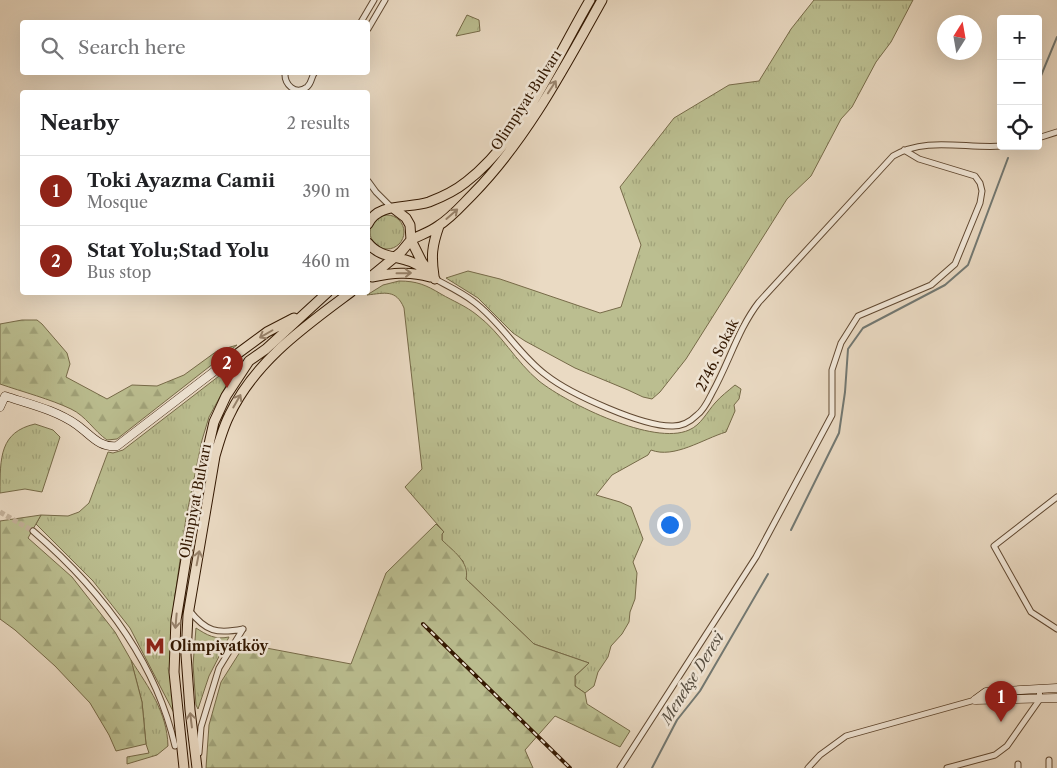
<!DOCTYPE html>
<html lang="en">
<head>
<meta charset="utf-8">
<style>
  :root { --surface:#fff; --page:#f6f6f6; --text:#202124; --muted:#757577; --line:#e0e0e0; --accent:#8f2418 }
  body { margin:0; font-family:"Libre Caslon Text",serif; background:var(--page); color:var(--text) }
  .controls { position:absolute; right:15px; top:15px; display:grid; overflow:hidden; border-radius:5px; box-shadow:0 5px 20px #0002 }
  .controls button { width:45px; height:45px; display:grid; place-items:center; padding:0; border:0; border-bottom:1px solid var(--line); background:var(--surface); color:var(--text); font:25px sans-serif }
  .compass { position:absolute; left:937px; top:15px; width:45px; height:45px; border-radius:50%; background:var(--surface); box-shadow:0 5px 20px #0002; rotate:11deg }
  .you { position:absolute; left:669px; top:524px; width:18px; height:18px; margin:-12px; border:4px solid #fff; border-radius:50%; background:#1a73e8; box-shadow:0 0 0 8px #1a73e833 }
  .badge { display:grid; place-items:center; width:32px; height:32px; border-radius:50%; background:var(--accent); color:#fff; font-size:16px; font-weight:700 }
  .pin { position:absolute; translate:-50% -41px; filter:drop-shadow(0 1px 2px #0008) }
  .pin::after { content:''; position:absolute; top:26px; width:18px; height:15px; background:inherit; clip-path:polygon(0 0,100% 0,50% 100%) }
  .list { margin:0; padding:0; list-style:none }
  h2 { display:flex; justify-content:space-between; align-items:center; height:65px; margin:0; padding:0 20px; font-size:21px }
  h2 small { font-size:16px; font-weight:400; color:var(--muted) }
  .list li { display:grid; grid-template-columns:32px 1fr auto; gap:15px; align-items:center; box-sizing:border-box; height:70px; padding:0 20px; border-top:1px solid var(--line) }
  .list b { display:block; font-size:19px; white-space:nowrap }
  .list p { margin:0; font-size:16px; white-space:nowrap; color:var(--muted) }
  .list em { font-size:16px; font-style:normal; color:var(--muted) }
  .icon { flex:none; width:28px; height:28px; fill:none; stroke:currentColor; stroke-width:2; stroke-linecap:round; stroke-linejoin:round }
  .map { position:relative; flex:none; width:1057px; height:768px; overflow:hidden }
  .search { position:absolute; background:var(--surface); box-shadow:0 5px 20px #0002; left:20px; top:20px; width:350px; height:55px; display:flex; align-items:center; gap:12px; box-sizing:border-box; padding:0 18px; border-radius:5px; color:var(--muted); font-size:19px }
  .panel { position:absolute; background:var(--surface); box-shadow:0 5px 20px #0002; left:20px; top:90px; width:350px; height:205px; border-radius:5px }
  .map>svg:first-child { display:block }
  .grass { fill:url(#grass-tufts); stroke:#766a48 }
  .forest { fill:url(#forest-firs); stroke:#766a48 }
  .park { fill:url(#park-crowns); stroke:#766a48 }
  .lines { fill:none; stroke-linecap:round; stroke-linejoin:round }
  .stream { stroke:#727872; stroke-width:2 }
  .street-tunnel { stroke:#c5b39c; stroke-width:5; stroke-dasharray:5 2.5; stroke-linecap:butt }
  .street-casing { stroke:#604831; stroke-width:7 }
  .secondary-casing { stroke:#321700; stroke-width:9 }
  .primary-casing { stroke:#321700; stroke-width:11 }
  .street { stroke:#f1e7d8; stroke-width:5 }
  .secondary { stroke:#f1e7d8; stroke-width:8 }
  .primary { stroke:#eadac3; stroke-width:9 }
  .rail-casing { stroke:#321700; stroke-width:4 }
  .rail { stroke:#f1e7d8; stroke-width:2; stroke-dasharray:5.5; stroke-linecap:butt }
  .oneway { stroke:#97826b }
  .labels { text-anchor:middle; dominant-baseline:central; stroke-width:5; stroke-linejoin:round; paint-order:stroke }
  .street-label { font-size:14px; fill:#321700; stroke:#f1e7d8 }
  .poi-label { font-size:14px; font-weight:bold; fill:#321700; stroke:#f1e7d8; text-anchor:start }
  .water-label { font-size:15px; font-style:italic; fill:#574f42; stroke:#f1e7d8 }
</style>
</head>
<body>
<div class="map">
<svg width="1057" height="768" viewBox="0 0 1057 768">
  <defs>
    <pattern id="grass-tufts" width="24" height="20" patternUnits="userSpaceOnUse" patternTransform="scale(1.25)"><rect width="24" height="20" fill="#bbbe90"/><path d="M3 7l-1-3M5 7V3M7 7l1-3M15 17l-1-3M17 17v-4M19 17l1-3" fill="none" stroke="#a1a37a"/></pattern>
    <pattern id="forest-firs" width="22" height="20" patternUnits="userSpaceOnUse" patternTransform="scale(1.25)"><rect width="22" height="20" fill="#bbbe90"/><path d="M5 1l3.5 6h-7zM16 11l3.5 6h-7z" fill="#a1a37a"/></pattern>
    <pattern id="park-crowns" width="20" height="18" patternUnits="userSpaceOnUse" patternTransform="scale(1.25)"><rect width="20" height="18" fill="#bbbe90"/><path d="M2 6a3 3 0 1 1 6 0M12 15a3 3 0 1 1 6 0" fill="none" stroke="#a1a37a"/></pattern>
  </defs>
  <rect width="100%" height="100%" fill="#eadac3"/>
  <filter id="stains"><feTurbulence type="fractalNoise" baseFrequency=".004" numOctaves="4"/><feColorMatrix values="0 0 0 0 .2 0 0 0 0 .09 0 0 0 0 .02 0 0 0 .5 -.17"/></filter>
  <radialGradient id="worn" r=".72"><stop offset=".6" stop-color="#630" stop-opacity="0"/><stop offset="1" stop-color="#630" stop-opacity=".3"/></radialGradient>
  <path class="grass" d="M814 0H913L891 42 876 62 852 107 841 119 811 176 787 199 686 359 660 392 652 399 643 397 628 390 575 368 525 341 513 333 478 298 446 278 468 271 500 279 600 313 621 307 641 245 620 187 674 118 729 85 759 81 791 29Z
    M370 232a17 17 0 1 1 34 0a17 17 0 1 1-34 0Z
    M399 281C417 281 426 285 441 294 453 301 466 306 477 315 501 333 516 362 539 381 568 404 654 446 689 430 701 425 707 412 715 403 721 396 728 391 735 385L741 389 739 399 734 405 735 411 726 432C703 439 674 459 651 450L648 455 612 475 596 495 620 502 631 507 643 539 633 562 637 573 635 599 630 612 629 622 622 634 611 646 608 657 598 672 594 686 585 693 575 686V676L589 663 534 644 466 579 463 561 442 540V534L444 532 405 487 422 469 404 308C396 289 385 293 367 295L383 285Z
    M232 366 234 371 209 417 202 440 186 518 174 603 170 662 174 713 130 628 93 581 36 524 41 515 68 516 79 512 89 503 108 452 113 453 123 450Z
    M35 424 53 430 60 437 42 492 25 489 0 493C0 457 0 432 35 424Z
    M196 628C207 635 215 640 229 637L209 676 198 709 196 705 193 665Z
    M131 660C149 688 167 712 168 746L157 755 127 764V757L149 753 146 744 142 702Z"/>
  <path class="forest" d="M22 320H37L42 324 67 353 70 364 66 377 107 399 132 385 157 386 184 375 217 351 237 345 117 439 107 440C94 431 86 416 71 409 50 399 23 392 0 384V324Z
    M41 515 28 538 72 577 115 632 131 660 142 702 146 744 116 751 109 735 90 703 55 666 15 630 0 619V521Z
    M436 524 444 532 442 534V540C453 551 470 562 466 579L534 644 589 663 575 676V686L585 693 587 704 630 731 620 747 555 716 525 750 533 768H206L209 725 221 682 245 644 351 664 386 573Z"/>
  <path class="park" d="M467 15 479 20 480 31 456 36Z"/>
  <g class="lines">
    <path class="stream" d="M1038 83 1057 37
      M791 530 839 433 845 392 848 349 863 328 945 285 968 265 1008 158
      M652 768 677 720 700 691 768 574"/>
    <path class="street-tunnel" d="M0 512 33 531"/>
    <g class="street-casing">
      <path id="street" d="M361 22 374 0
        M368 29 385 0
        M285 72C284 84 295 96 307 87 312 83 311 77 315 72
        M1038 138 1057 132
        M368 181 376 192 392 208
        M435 279C448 286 463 293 474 302 502 323 519 355 546 375 570 394 643 427 673 426 682 426 691 421 697 415 704 410 708 401 712 393 729 363 738 329 759 302L893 156C926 136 966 149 1002 146
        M1057 497 994 546 1031 612 1057 629
        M33 531C99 588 155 658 175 746
        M189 610C206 632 217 634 243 629
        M199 753 201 727 219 668 243 629
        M620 768 756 557 832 415V370L841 343 858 316 931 285 955 264 980 203 982 191 980 183 975 176 919 159 904 150
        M808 768 820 755 846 736 975 700
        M947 768 995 755 1007 746 1040 699 1039 689
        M1018 768V764
        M1049 768V760"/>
    </g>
    <g class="secondary-casing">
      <path id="secondary" d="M0 407 5 396C29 404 56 410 77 425 91 435 99 448 117 446L229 360
        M975 700 986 692 1057 688
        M975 700 1057 698"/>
    </g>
    <g class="primary-casing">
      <path id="primary" d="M393 208 406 218 410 225 411 240 422 262 435 279
        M368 224C378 202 408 209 429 202 442 197 455 191 466 182 521 140 555 60 590 0
        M411 240C420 235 430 232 438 226 451 218 461 206 472 195 527 139 564 68 602 0
        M368 243C383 262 405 253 425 270
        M373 275 401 252 411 240
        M434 276C431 256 432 246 439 226
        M372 277C392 273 410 271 430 277
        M229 360 267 332 294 318
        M184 768 174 672 176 620 194 510 214 422 226 396 249 361 266 349 328 292
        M197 768 190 710 186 655 188 615 215 456C219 442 223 428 229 416 254 362 304 327 351 292"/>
    </g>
    <use href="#street" class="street"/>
    <use href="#secondary" class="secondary"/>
    <use href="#primary" class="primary"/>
    <g class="rail-casing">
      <path id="rail" d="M423 624 570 768"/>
    </g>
    <use href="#rail" class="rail"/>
  </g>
  <defs><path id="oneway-shaft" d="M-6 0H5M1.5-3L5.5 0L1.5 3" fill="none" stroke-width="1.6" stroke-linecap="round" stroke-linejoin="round" transform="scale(1.25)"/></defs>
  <g class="oneway">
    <use href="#oneway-shaft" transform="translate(552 87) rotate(-57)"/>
    <use href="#oneway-shaft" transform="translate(452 214) rotate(-41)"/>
    <use href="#oneway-shaft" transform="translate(404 273) rotate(-1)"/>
    <use href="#oneway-shaft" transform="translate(266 334) rotate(150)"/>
    <use href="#oneway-shaft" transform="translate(237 401) rotate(-60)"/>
    <use href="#oneway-shaft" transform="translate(198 558) rotate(-79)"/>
    <use href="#oneway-shaft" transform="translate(176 621) rotate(95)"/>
    <use href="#oneway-shaft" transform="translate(191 720) rotate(-97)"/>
  </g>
  <defs>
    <g id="metro-bare" transform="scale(1.5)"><path d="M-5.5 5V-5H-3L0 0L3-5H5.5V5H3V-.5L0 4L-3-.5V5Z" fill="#8f2418" stroke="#f1e7d8" stroke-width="2.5" paint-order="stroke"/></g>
  </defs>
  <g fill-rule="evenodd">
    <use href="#metro-bare" x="155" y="646"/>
  </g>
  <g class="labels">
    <g class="street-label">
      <text transform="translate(526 100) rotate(-57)">Olimpiyat Bulvarı</text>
      <text transform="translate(717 355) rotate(-64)">2746. Sokak</text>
      <text transform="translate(195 501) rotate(-79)">Olimpiyat Bulvarı</text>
    </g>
    <g class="poi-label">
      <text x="170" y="646">Olimpiyatköy</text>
    </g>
    <g class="water-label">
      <text transform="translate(692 678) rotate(-58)">Menekşe Deresi</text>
    </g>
  </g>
  <rect width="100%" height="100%" filter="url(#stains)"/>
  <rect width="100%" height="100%" fill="url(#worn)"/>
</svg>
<div class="controls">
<button>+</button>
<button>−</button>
<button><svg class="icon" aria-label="locate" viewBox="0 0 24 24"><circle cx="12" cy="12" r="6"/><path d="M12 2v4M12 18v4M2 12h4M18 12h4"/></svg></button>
</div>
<svg class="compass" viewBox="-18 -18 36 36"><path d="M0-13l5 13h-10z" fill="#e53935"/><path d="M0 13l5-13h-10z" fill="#757577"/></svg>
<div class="you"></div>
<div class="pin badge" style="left:1001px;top:722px">1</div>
<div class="pin badge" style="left:227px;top:388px">2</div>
<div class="search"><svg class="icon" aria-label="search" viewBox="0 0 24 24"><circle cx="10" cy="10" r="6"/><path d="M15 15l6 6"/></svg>Search here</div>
<section class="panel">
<h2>Nearby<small>2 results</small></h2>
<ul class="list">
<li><span class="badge">1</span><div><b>Toki Ayazma Camii</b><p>Mosque</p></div><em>390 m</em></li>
<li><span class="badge">2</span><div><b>Stat Yolu;Stad Yolu</b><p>Bus stop</p></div><em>460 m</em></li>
</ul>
</section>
</div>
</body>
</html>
